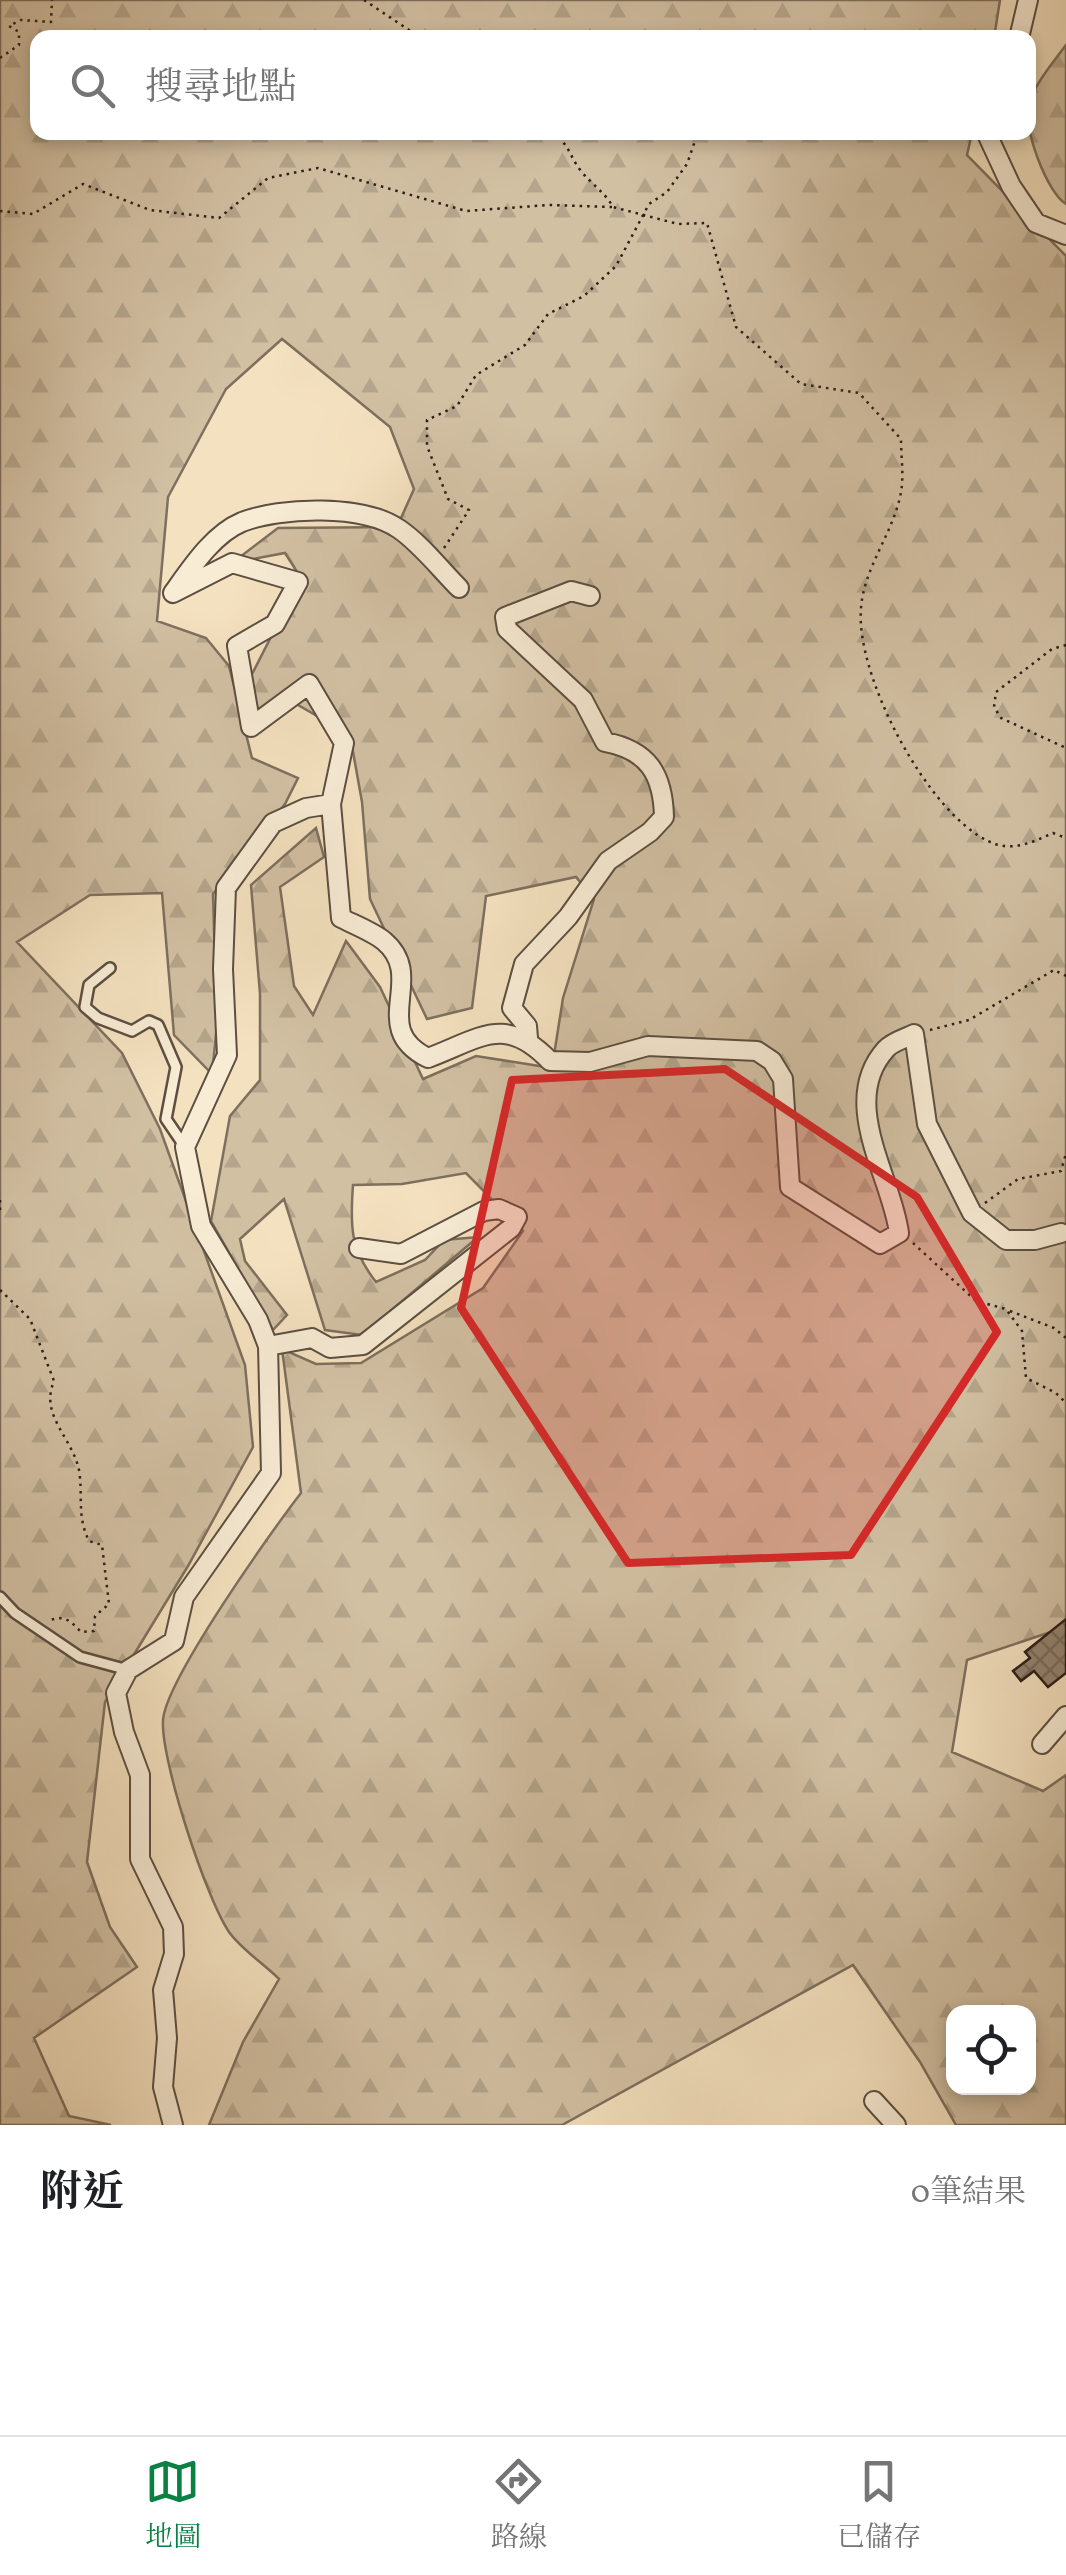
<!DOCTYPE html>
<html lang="zh-TW">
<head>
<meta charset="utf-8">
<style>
  :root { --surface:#fff; --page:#f6f6f6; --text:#202124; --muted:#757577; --line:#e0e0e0; --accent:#0b8043 }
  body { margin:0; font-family:Vollkorn,"Noto Serif TC",serif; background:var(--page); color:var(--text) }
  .controls { position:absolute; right:30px; bottom:30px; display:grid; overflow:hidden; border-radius:20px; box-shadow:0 5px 15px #0003 }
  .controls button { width:90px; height:90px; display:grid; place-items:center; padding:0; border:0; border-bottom:2px solid var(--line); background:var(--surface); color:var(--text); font:50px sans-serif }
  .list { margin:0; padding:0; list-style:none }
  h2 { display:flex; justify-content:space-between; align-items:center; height:130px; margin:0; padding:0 40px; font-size:42px }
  h2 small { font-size:32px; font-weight:400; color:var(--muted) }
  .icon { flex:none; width:55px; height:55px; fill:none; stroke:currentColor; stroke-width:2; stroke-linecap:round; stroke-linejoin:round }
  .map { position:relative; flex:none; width:1066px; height:2125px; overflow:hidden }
  .search { position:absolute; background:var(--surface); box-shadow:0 5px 15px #0003; left:30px; right:30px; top:30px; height:110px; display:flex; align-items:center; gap:25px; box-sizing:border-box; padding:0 35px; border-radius:20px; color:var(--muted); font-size:38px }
  .sheet { height:310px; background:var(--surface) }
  nav { display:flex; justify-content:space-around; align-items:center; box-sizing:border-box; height:140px; border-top:2px solid var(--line); background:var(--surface); font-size:28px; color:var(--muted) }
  nav a { display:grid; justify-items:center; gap:5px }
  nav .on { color:var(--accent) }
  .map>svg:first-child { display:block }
  .forest { fill:url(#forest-firs); stroke:#7e6f5e; stroke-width:2.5; fill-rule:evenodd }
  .building { fill:url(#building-cross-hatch); stroke:#2a1e18; stroke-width:2.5 }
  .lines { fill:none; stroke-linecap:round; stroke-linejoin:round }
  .lane-casing { stroke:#5c4f42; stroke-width:14 }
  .street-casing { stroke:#5c4f42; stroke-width:22 }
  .path { stroke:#2a1e18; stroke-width:2.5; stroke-dasharray:2.5 5; stroke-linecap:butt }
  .lane { stroke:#f8ecd5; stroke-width:9 }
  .street { stroke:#f8ecd5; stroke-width:18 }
  .marked { fill:#d62828; fill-opacity:0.2; stroke:#d62828; stroke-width:8; stroke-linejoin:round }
</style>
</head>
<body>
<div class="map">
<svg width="1066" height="2125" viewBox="0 0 1066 2125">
  <defs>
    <pattern id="forest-firs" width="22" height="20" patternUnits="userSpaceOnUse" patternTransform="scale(2.5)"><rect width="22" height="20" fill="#d2c0a3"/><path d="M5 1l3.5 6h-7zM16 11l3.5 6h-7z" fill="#b4a58c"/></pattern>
    <pattern id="building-cross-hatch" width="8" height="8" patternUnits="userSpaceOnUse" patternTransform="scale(2.5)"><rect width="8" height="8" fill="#93836f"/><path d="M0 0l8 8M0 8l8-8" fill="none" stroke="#786b5a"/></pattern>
  </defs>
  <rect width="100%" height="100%" fill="#f4e1bf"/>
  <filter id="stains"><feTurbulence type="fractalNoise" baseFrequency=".002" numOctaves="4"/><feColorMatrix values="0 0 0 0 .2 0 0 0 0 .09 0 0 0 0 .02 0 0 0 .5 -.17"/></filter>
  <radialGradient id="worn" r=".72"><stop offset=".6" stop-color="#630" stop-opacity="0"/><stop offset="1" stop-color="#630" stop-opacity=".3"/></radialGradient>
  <path class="forest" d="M0 0H1000L994 38H38V132L972 133 967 155 1066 256V1627L967 1660 952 1752 1043 1791 1066 1775V2125H956L920 2062 853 1965 562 2125H209L243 2042 279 1979C264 1964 241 1949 229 1932 206 1898 161 1761 163 1721 164 1682 273 1529 301 1493L282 1349 316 1364 361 1363 483 1288 523 1231 466 1173 402 1184 353 1185C350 1226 350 1249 376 1282L425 1260 444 1240 478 1237 362 1335 325 1330 284 1199 240 1239 245 1261 287 1315 273 1330 211 1221 230 1116 260 1080V994L251 885 316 828 324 857 280 887 294 986 313 1015 346 941 380 987 423 1079 476 1056 552 1068 563 998 594 899 576 877 486 896 472 1008 427 1019 370 899 362 802 350 735 291 701 251 727 247 684 301 578 285 553 232 563 278 528 397 527 414 489 390 427 282 339 226 389 168 497 157 621 206 638 229 666 252 758 298 778 285 804 213 894 217 1025 212 1074 174 1035 162 893 90 895 17 942 122 1053 160 1129 245 1365 253 1447 188 1566 105 1702 87 1862 110 1927 137 1967 34 2038 69 2116 111 2125H0ZM954 2012H1028V2088H954Z
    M1066 45V204C1047 193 1023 128 1028 105 1034 85 1054 61 1066 45Z"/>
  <path class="building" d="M1066 1619V1673L1048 1687 1034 1671 1021 1681 1013 1671 1030 1658 1025 1652Z"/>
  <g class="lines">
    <g class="lane-casing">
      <path id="lane" d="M110 968 89 985 85 1007 98 1018 132 1031 149 1021 158 1025 176 1067 166 1119 185 1147
        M0 1597 15 1613 80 1657 128 1670"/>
    </g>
    <g class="street-casing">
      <path id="street" d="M1019 38 1028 0
        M986 132 1011 186 1036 223 1066 235
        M459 588C440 569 421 544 399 529 363 504 281 507 242 522 213 534 191 568 173 593L232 563 298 582 275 624 237 646 251 727 309 684 344 743 331 804 341 918C355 925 373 932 384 941 428 978 367 1028 428 1058 481 1038 505 1014 550 1061L590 1062 648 1046 757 1051 772 1061 783 1079 790 1187 880 1244 899 1233C892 1177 838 1102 886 1049 892 1042 906 1038 914 1034L927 1124 972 1213 1006 1240H1035L1061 1233
        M528 1038 527 1026 512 1008 524 964 568 917 608 861 650 832 664 817C663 774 648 750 605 742L583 700 507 629 505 617 571 591 590 596
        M268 1346 312 1338 330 1348 363 1345 511 1228 517 1217 499 1209 484 1211 401 1254 359 1248
        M1042 1744 1066 1716
        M874 2101 896 2125
        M173 2125 163 2087 167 2038 163 1990 174 1954 173 1927 140 1859V1775L124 1732 116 1693 128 1670 174 1641 184 1597 271 1473 268 1346 258 1320 201 1226 185 1147 227 1055 223 969 226 888 273 823 306 808 331 804"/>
    </g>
    <path class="path" d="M364 0 415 34 440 38
      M0 58 19 45V32L9 26 21 20 51 22 52 0
      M553 132C571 147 569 156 581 171 592 185 604 191 613 207L678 224 707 223 736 327 801 384 859 393 901 439C901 456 904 476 901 492 894 532 864 567 861 608 855 675 927 812 988 841 1011 853 1033 842 1053 833L1066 838
      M801 132H821
      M0 211 33 214 83 184 150 210 219 218 268 178 318 168 466 211 549 205 612 207
      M444 548 469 510 448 499 427 446V420L457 406 476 375 525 345 548 314 584 296 616 266 649 204 667 192 687 164 696 138 740 132
      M1066 645 1052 649 996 692 994 707 1001 718 1066 748
      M930 1030 969 1020 1054 970 1066 976
      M0 1200V1211
      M985 1203 1018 1179 1061 1171 1066 1153
      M913 1243 976 1301 1006 1309 1022 1331 1026 1378 1056 1393 1066 1403
      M0 1290 30 1319 54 1381C38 1418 78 1441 80 1478 82 1503 78 1518 89 1541L102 1545 109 1604 95 1616 94 1631 81 1632C69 1619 64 1615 47 1621
      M1010 1311 1054 1328 1066 1338"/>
    <use href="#lane" class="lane"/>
    <use href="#street" class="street"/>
  </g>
  <path class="marked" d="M725 1069 917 1197 997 1332 851 1555 628 1563 461 1308 512 1080Z"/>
  <rect width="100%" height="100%" filter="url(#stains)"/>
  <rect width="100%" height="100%" fill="url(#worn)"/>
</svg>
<div class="controls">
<button><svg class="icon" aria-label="locate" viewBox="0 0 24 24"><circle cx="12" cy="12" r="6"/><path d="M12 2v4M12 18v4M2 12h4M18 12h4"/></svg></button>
</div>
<div class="search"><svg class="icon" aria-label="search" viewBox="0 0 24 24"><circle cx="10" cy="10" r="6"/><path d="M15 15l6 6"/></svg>搜尋地點</div>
</div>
<section class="sheet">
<h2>附近<small>0筆結果</small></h2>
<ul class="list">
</ul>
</section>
<nav>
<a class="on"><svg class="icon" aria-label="map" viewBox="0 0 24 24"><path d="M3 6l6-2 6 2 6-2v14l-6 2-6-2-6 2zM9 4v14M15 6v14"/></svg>地圖</a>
<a><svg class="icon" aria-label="directions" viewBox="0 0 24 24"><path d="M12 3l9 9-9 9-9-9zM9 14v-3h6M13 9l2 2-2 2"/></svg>路線</a>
<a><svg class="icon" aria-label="saved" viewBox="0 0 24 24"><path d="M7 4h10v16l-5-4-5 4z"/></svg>已儲存</a>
</nav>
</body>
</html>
